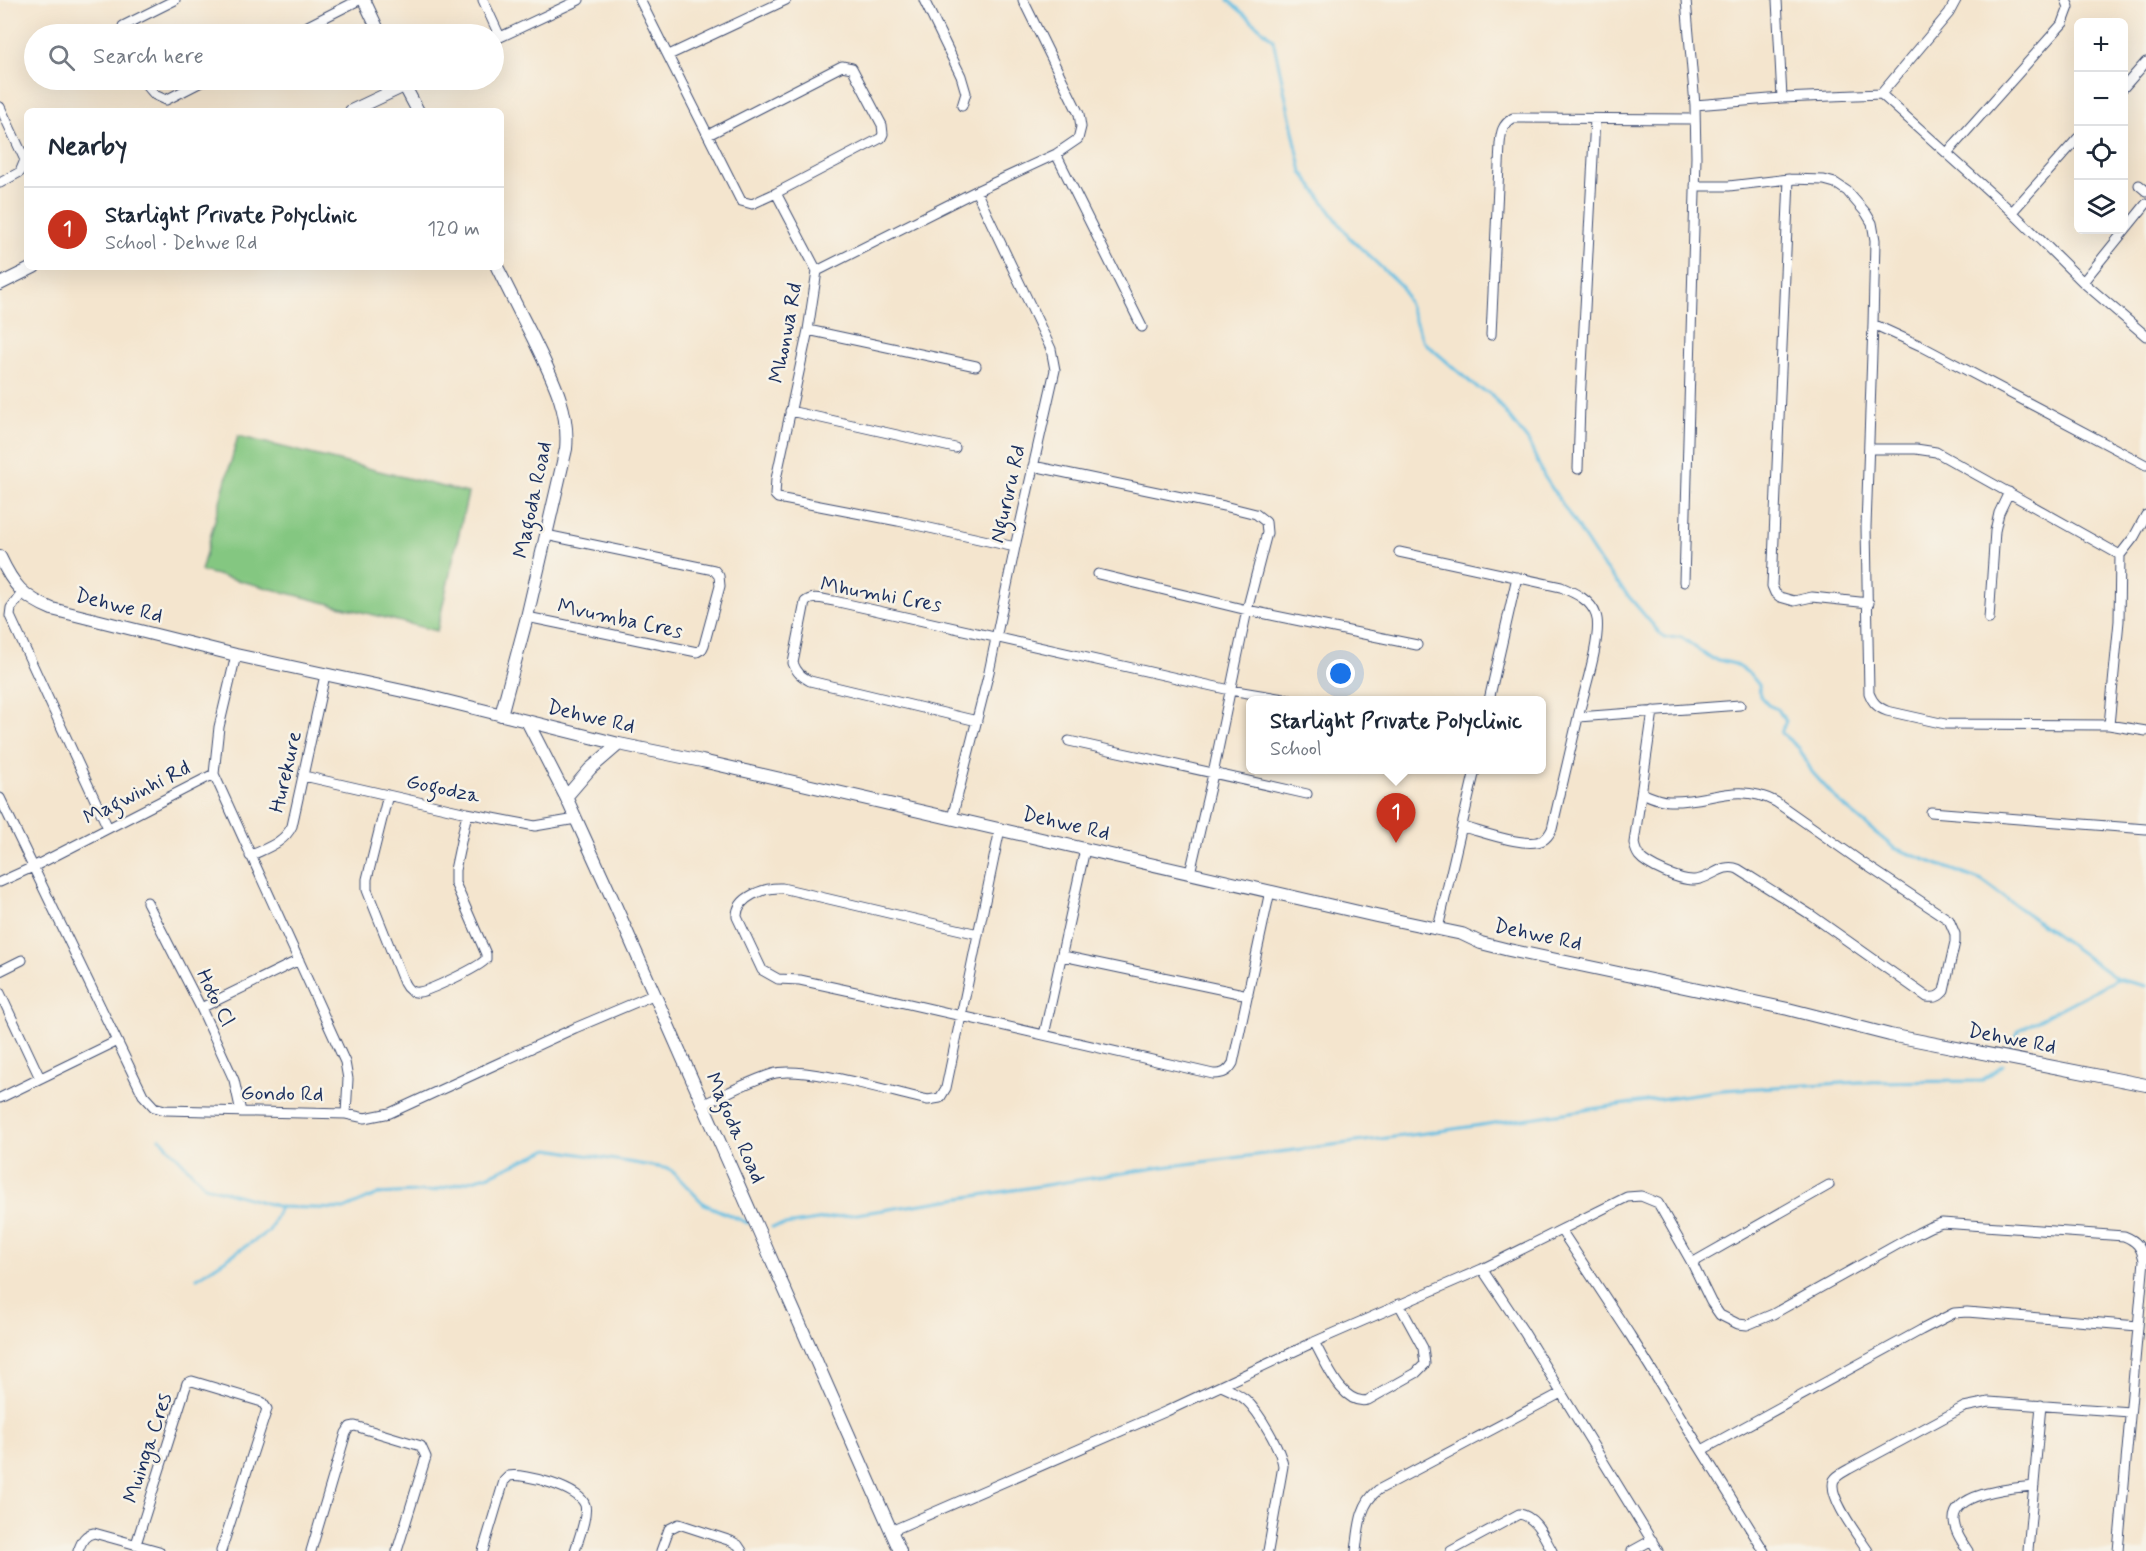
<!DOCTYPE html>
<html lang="en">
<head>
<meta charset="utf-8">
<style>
  :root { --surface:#fff; --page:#f6f6f7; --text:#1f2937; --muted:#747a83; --line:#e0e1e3; --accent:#c8321e }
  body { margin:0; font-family:Mynerve,sans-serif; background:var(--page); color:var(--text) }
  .controls { position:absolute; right:18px; top:18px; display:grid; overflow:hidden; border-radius:9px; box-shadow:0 6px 24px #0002 }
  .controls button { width:54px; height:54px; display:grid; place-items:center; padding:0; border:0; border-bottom:2px solid var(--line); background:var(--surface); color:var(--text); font:30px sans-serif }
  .you { position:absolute; left:1341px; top:674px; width:21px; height:21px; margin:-15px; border:4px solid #fff; border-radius:50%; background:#1a73e8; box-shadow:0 0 0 9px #1a73e833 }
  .badge { display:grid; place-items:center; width:39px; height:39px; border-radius:50%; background:var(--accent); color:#fff; font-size:20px; font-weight:700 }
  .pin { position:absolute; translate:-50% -50px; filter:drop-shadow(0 2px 3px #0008) }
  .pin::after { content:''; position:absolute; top:32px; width:21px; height:18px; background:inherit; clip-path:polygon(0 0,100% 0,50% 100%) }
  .popup { position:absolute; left:1246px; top:696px; width:300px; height:78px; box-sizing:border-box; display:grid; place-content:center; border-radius:9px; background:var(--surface); filter:drop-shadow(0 2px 4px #0005); font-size:20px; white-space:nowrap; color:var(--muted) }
  .popup b { font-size:22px; color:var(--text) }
  .popup::after { content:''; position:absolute; left:50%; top:100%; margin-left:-12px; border:12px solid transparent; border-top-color:var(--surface) }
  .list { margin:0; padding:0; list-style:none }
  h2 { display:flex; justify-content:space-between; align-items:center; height:78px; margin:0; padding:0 24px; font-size:26px }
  h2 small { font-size:20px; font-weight:400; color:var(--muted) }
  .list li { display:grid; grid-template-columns:39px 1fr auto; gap:18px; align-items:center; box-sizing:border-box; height:84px; padding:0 24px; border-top:2px solid var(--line) }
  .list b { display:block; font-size:22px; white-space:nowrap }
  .list p { margin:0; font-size:20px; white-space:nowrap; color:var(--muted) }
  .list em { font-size:20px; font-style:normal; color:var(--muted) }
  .icon { flex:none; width:33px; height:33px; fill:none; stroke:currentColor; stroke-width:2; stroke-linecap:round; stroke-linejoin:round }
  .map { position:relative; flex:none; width:2146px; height:1551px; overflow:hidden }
  .search { position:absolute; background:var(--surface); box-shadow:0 6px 24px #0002; left:24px; top:24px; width:480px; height:66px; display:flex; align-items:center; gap:15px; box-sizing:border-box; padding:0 21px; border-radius:33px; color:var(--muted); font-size:22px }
  .panel { position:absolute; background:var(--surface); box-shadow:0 6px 24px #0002; left:24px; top:108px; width:480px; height:162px; border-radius:9px }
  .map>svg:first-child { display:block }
  .green { fill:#84c781; stroke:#507b70; stroke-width:1.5 }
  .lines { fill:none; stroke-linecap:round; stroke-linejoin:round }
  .stream { stroke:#64bee2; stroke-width:3 }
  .minor-casing { stroke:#3c4a6f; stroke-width:11 }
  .tertiary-casing { stroke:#3c4a6f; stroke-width:14 }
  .minor { stroke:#fff; stroke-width:9 }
  .tertiary { stroke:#fff; stroke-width:12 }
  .labels { text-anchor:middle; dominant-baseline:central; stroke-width:5; stroke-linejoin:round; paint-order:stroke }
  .street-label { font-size:21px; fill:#1b2f5e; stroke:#f7f3e8 }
</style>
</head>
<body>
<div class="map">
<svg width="2146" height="1551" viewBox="0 0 2146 1551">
  <rect width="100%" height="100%" fill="#f7f3e8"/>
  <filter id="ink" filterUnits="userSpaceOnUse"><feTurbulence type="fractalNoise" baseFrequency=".0167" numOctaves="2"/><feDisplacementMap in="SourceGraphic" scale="12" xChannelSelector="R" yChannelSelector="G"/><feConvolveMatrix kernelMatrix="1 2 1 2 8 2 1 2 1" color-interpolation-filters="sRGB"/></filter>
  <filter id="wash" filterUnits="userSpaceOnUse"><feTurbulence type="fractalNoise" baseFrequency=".008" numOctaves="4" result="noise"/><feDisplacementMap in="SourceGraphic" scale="24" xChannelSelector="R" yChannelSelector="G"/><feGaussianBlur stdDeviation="1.35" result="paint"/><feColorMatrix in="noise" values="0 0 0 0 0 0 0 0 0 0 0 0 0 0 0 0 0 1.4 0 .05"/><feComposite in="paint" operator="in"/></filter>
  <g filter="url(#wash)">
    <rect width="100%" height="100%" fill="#f4e5ce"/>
    <path class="green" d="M238 436 468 493 437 631 201 571Z"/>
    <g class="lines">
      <path class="stream" d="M1228 0 1273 39 1302 172 1349 237 1402 287 1423 341 1476 387 1491 394 1528 441 1544 476 1602 565 1664 638 1681 637 1710 658 1735 664 1750 674 1759 685 1760 696 1768 705 1777 709 1786 721 1781 733 1799 748 1812 772 1840 803 1894 848 1982 881 2117 979 2146 986
        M2012 1045 2019 1030 2117 979
        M160 1138 205 1186 280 1207 344 1209 378 1194 432 1191 487 1176 549 1149 670 1169 704 1204 748 1223
        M772 1227 1163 1167 1426 1133 1722 1090 1860 1082 1981 1081 2003 1065
        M197 1278 269 1231 280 1207"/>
    </g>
  </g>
  <g filter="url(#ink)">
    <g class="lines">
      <g class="minor-casing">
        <path id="minor" d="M483 0 500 37
          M640 0 741 201 752 204 776 193 817 271 808 330 776 479 775 495 778 498 898 521 1015 547
          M924 0 961 76 966 93 962 106
          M1777 0 1782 98
          M122 34 123 26 175 0
          M292 34 359 0
          M494 40 579 0
          M669 55 786 0
          M142 80 155 95 166 100 205 80
          M404 86 416 80
          M2124 87 2146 62
          M1881 94 1949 13 1956 0
          M1695 105 1782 98 1881 94 2012 212 2083 282 2146 336
          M0 107 25 160 20 172 0 183
          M708 135 842 66 852 68 882 125 883 134 881 138 776 193
          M1947 153 2063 23 2069 7 2066 0
          M1056 154 1142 327
          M1789 179 1772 586 1775 593 1780 597 1794 601 1812 597 1869 603
          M2139 185 2146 191
          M1695 186H1729L1789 179 1824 180 1835 183 1847 191 1866 213 1872 223 1875 240 1873 324 1866 527 1869 693C1873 703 1877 707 1887 711L1945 724 2109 725 2146 731
          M2012 212 2078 138
          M817 271 976 191 1056 154 1078 139 1081 127 1079 114 1023 0
          M2083 282 2146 204
          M1873 324 1921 346 2146 465
          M808 330 976 366
          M1491 335 1500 144C1501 132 1502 125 1513 118L1695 119
          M790 411 955 448
          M1870 449H1916L1936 452 2120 555
          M1033 466 1224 506 1256 514 1266 522 1267 533 1247 610 1213 774 1190 873
          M1578 469 1580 403 1595 119
          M1399 552 1561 587C1575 593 1591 600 1596 615 1603 633 1584 692 1579 713 1570 752 1561 791 1552 829 1550 833 1547 838 1543 840 1527 849 1480 831 1463 827
          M1098 574 1247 610 1417 645
          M1684 582 1696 157 1695 105 1686 0
          M22 593 11 608 10 616 108 828
          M527 617 697 652 702 649 704 645 720 586 719 576 714 570 546 535
          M1989 619 1995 531 1999 513 2009 492
          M1489 700 1517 577
          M1578 717 1740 705
          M977 721 810 681C801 676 797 673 793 663L805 602C813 595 825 600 834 601L1230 690 1290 700
          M2109 725 2119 621 2120 555 2134 537 2146 515
          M1069 741 1307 794
          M214 774 345 1062 348 1079 346 1114
          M304 776 467 813 535 826 576 819
          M1642 793C1651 797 1660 801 1669 801 1710 803 1735 781 1776 802L1860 861 1949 920 1955 934V942L1944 991C1939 997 1935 998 1927 997L1811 915 1738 869C1722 862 1710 880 1694 880 1681 881 1647 866 1639 856 1636 852 1635 848 1634 843L1653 711
          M388 795 367 879V890L404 983C407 989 411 993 419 992 429 991 480 967 486 959V954L455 883V870L467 813
          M0 798 143 1095 154 1107 165 1110 346 1114 365 1118 390 1113 575 1028 653 995
          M1931 812 2146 829
          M952 818 989 672 1015 547 1055 370 1051 349 976 191
          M250 856C266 848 284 843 292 826L325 675
          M0 882 33 867 214 774 219 727 236 655
          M147 902 201 1008 234 1080 241 1112
          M1438 928 1475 770
          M978 934 782 888C765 887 736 897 737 917L762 970 778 979 800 980 883 998 1213 1074C1223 1074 1228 1072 1233 1063L1270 891
          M1063 956 1248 995
          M0 971 22 960
          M0 993 40 1078
          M201 1008 299 960
          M1044 1035 1085 849
          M0 1098 117 1041
          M704 1104C726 1094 749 1081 772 1074 802 1064 894 1093 928 1100L940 1098 946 1088 1000 829
          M1561 1230 1630 1335 1764 1551
          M1692 1263 1829 1185
          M1482 1269 1524 1332 1658 1551
          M1314 1342C1325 1360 1342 1407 1368 1400L1416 1373 1425 1364 1423 1348 1399 1304
          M1221 1386C1230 1390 1238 1393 1246 1400 1259 1412 1281 1449 1283 1466L1268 1551
          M1702 1450 1921 1330 1954 1313 1967 1312 2138 1326
          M891 1531 1167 1411 1314 1342 1482 1269 1627 1197 1641 1196 1658 1203 1692 1263 1711 1302 1720 1315 1738 1324 1747 1325 1773 1314 1918 1233 1930 1227 1942 1223 2124 1236C2137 1241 2141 1247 2144 1260L2118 1551
          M136 1544 187 1383 192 1381 262 1402 267 1409 221 1551
          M78 1551C82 1541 84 1535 94 1533L159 1551
          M311 1551 346 1433 350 1427 355 1426 421 1446 426 1457 397 1551
          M483 1551 504 1481 509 1476C524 1473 580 1488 585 1505 588 1516 578 1540 575 1551
          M661 1551 669 1529 679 1524 731 1541 738 1545 742 1551
          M1356 1551C1359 1529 1359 1505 1378 1490L1561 1393
          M1451 1551 1519 1514C1536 1516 1544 1537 1552 1551
          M1632 1551 1652 1540
          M1868 1551C1859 1537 1827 1496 1834 1480 1837 1475 1844 1472 1849 1469L1964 1407 1989 1402 2130 1412
          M1968 1551C1962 1542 1955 1532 1954 1521 1952 1492 2014 1488 2034 1486
          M2028 1551 2041 1405"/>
      </g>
      <g class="tertiary-casing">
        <path id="tertiary" d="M364 0 380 34
          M402 81 418 111
          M351 111 404 86
          M497 267C509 291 521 315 533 338 550 374 570 408 566 449L527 617 501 715
          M0 284 34 267
          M0 557C13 585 23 597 52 609L236 655 426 696 619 744 702 761 1376 916 1462 934 1481 943 1509 950 1788 1009 1890 1035 2146 1085
          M528 723 566 797 612 898 900 1551
          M566 797 590 769 619 744"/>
      </g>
      <use href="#minor" class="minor"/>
      <use href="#tertiary" class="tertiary"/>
    </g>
  </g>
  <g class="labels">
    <g class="street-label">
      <text transform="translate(786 333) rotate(-79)">Mhonwa Rd</text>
      <text transform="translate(1008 494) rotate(-77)">Ngururu Rd</text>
      <text transform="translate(533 500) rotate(-78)">Magoda Road</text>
      <text transform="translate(881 595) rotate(10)">Mhumhi Cres</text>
      <text transform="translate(119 606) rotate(14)">Dehwe Rd</text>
      <text transform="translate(620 619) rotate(12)">Mvumba Cres</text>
      <text transform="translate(591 717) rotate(13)">Dehwe Rd</text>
      <text transform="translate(286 772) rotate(-77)">Hurekure</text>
      <text transform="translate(443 789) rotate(12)">Gogodza</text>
      <text transform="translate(137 793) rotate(-27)">Magwinhi Rd</text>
      <text transform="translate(1066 824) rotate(13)">Dehwe Rd</text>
      <text transform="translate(1538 935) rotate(12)">Dehwe Rd</text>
      <text transform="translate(215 998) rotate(64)">Hoto Cl</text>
      <text transform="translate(2012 1039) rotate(11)">Dehwe Rd</text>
      <text transform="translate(282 1094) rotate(1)">Gondo Rd</text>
      <text transform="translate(735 1128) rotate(66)">Magoda Road</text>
      <text transform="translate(148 1448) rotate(-72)">Muinga Cres</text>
    </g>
  </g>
</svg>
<div class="controls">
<button>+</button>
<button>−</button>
<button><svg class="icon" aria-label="locate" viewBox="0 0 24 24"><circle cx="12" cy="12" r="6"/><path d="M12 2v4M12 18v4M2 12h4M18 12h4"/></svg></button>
<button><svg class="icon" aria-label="layers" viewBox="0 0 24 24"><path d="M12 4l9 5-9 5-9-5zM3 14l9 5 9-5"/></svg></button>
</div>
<div class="you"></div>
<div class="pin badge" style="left:1396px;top:843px">1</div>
<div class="popup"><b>Starlight Private Polyclinic</b>School</div>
<div class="search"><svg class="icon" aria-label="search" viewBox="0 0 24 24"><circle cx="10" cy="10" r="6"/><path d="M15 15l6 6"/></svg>Search here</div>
<section class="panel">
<h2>Nearby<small></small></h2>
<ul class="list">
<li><span class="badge">1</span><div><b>Starlight Private Polyclinic</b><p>School · Dehwe Rd</p></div><em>120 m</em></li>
</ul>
</section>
</div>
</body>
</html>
